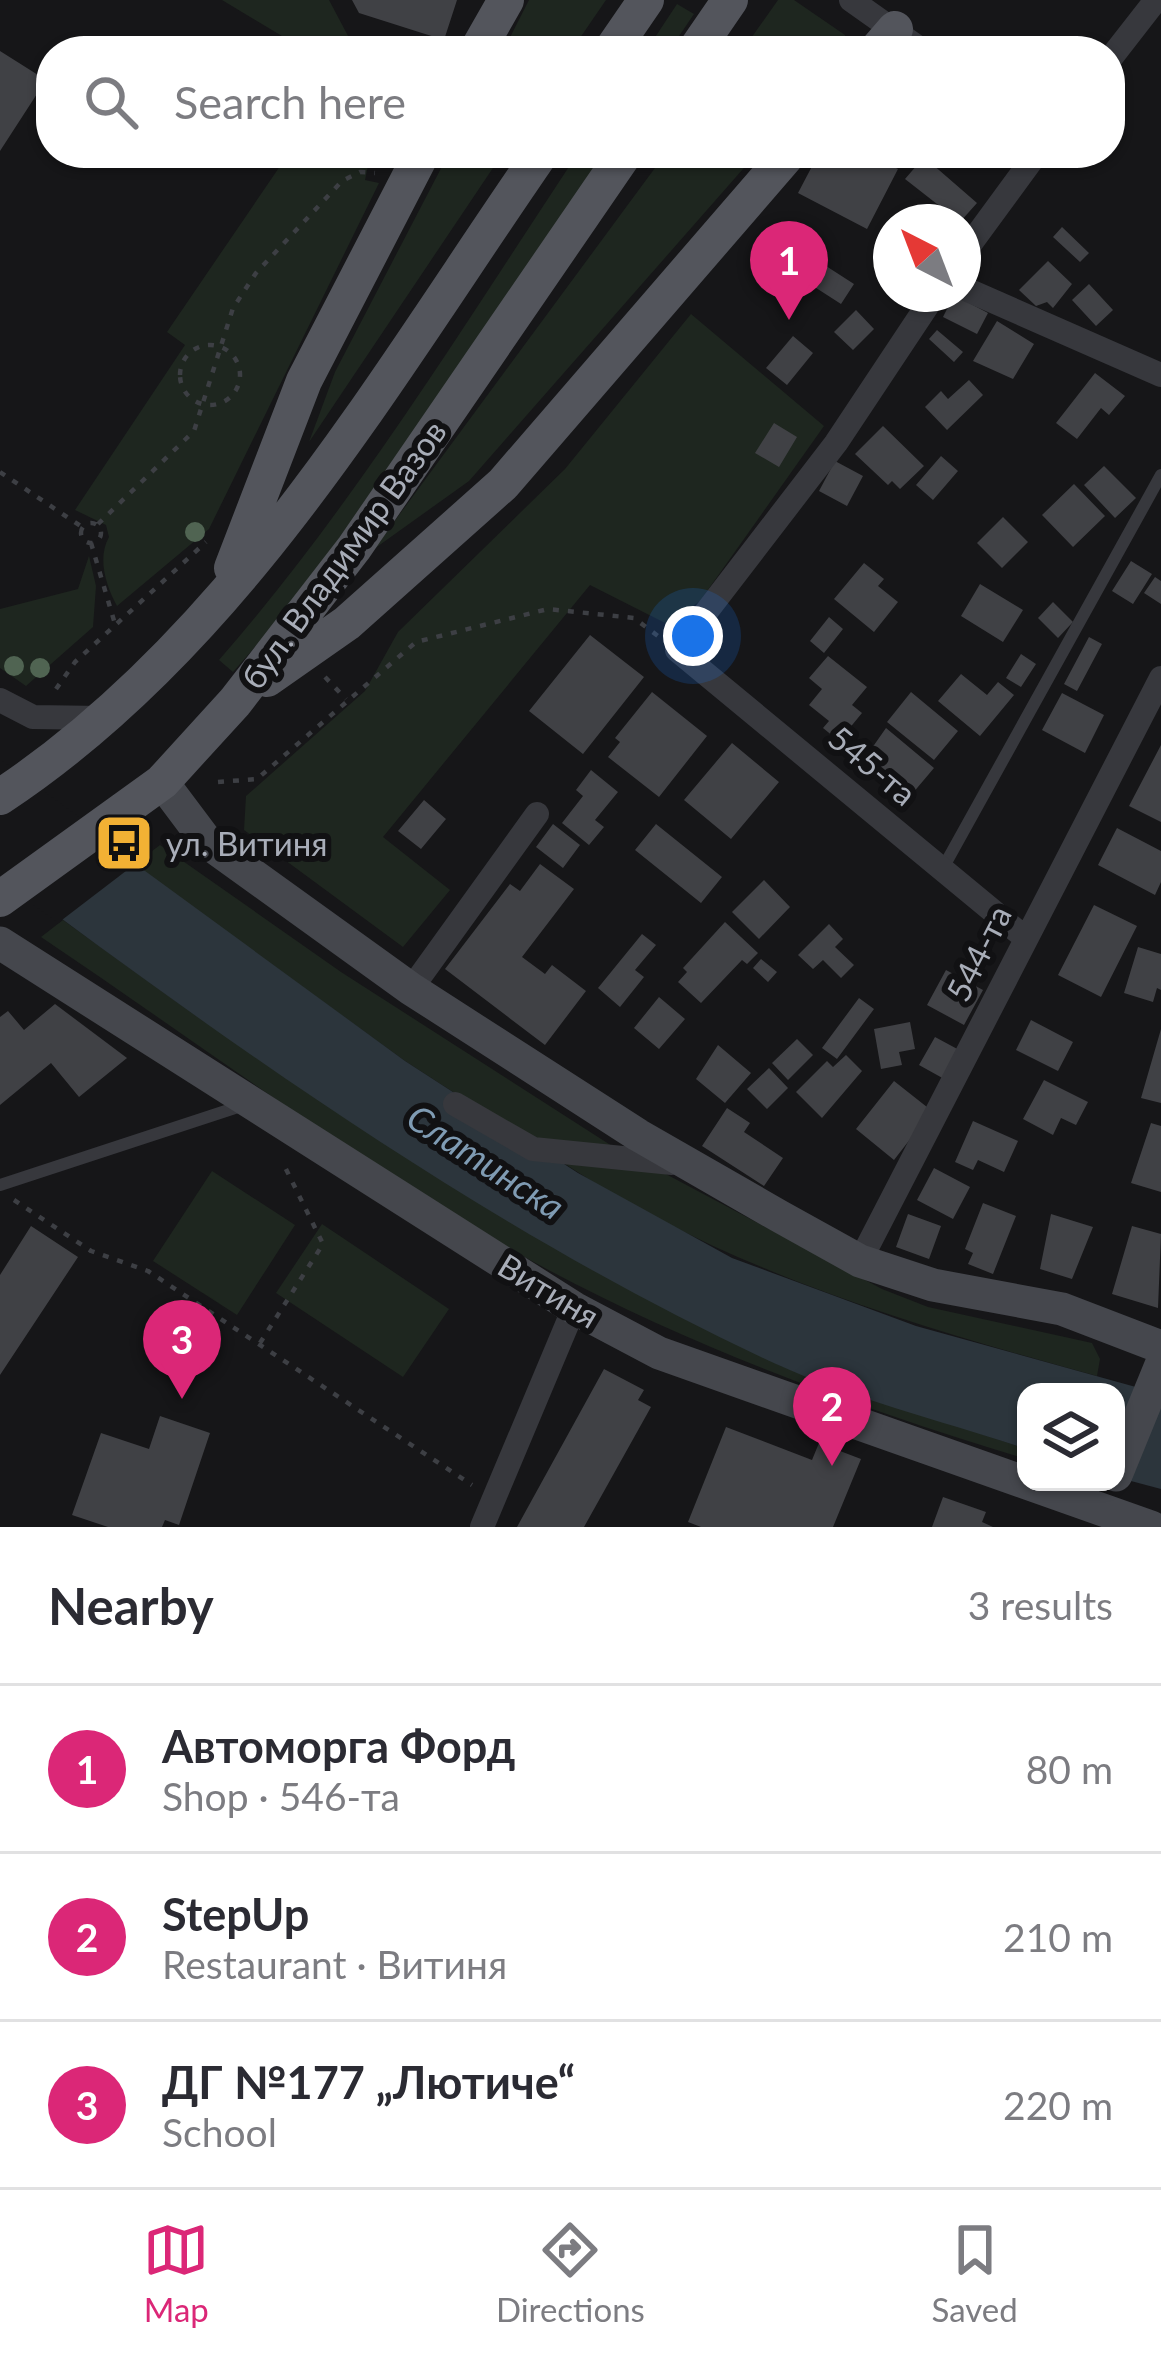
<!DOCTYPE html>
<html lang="en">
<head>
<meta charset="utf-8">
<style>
  :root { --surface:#fff; --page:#f7f7f7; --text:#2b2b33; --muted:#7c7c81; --line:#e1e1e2; --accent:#db2777 }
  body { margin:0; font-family:Lato,sans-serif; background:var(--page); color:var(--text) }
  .controls { position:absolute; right:36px; bottom:36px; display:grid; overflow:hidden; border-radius:24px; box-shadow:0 3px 9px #0004 }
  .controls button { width:108px; height:108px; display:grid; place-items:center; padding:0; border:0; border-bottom:3px solid var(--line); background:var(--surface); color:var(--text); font:60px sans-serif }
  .compass { position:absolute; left:873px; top:204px; width:108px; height:108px; border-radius:50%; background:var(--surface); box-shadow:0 3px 9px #0004; rotate:318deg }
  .you { position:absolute; left:693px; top:636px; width:42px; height:42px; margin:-30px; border:9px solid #fff; border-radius:50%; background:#1a73e8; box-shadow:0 0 0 18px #1a73e833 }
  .badge { display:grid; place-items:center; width:78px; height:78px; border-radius:50%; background:var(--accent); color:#fff; font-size:39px; font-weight:700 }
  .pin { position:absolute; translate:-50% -99px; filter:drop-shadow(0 3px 6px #0008) }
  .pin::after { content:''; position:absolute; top:63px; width:42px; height:36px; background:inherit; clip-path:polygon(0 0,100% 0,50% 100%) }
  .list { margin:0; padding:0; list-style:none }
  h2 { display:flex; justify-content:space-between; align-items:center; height:156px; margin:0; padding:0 48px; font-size:51px }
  h2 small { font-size:39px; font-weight:400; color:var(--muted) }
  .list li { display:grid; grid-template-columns:78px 1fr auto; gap:36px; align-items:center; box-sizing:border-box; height:168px; padding:0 48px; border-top:3px solid var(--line) }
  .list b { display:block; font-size:45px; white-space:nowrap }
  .list p { margin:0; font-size:39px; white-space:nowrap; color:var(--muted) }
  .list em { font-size:39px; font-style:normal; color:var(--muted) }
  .icon { flex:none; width:66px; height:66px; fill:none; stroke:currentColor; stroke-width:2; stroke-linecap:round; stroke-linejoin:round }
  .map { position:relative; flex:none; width:1161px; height:1527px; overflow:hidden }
  .search { position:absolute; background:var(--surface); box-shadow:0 3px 9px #0004; left:36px; right:36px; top:36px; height:132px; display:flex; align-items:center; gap:30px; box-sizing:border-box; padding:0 42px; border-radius:48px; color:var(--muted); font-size:45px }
  .sheet { height:660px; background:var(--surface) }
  nav { display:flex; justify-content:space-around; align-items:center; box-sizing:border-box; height:168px; border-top:3px solid var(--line); background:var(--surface); font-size:33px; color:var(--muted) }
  nav a { display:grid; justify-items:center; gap:6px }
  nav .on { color:var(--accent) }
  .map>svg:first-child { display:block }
  .green { fill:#1e261f }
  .water { fill:#2c353c }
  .pier { fill:#161618 }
  .building { fill:#404145 }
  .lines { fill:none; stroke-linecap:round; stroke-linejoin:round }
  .path { stroke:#3d3f44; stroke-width:4.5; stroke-dasharray:6 9; stroke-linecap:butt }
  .lane { stroke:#37383d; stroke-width:12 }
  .street { stroke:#37383d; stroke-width:24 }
  .secondary { stroke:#45474d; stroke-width:33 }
  .primary { stroke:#53555c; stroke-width:36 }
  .tree { fill:#506452 }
  .labels { text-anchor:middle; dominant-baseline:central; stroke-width:12; stroke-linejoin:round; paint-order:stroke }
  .street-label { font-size:33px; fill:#a8adb8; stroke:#111113 }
  .poi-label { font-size:33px; fill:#a8adb8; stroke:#111113; text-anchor:start }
  .water-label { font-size:36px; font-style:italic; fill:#7f9bb3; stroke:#111113 }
</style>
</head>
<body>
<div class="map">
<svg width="1161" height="1527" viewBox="0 0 1161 1527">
  <rect width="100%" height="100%" fill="#161618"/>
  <path class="green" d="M222 0H329L356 51H307Z
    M529 0H606L571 51H503Z
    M778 0H794L845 35 843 51H742Z
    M677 4 694 14 673 45 646 51Z
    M289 153H358L369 161 365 180 379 183 209 529 117 606C106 586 97 558 109 537L106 525 75 510 185 345 167 332Z
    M449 153H503L309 442 335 372Z
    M578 153H606L297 599 233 672 219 660C355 504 464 325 578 153Z
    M666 153H757L469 481 374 549Z
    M691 314 824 426 700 601 667 624 590 585 383 837 450 890 403 947 244 830 246 796 365 691 398 632 565 469Z
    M89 556 96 586 93 627 26 686 0 668V609L78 589Z
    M160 845 341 972 612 1146 535 1145 405 1061 134 865Z
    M63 920 199 1018 461 1191 781 1366 1026 1449V1459C842 1403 663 1337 496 1241 340 1150 190 1037 41 937Z
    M565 1164 662 1172 882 1289 928 1307 1092 1343 1100 1359 1097 1376C912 1325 727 1271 565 1164Z
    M212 1171 295 1225 237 1315 153 1261Z
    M322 1224 449 1309 403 1377 276 1293Z"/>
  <path class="water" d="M0 765 405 1061 578 1173 732 1258 916 1326 1161 1394V1489L1116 1477V1392H1026V1449C944 1421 855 1400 776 1364 499 1236 244 1055 0 873Z"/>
  <path class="pier" d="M0 759 139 861 58 923 0 880Z"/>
  <path class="building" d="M352 0H457L444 40 359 13Z
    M0 51 46 80 0 151Z
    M819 153H867L898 169 867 229 798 193Z
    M960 153H989L978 167Z
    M924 157 977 203 960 222 905 179Z
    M1062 227 1089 253 1080 262 1053 237Z
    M795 246 854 284 841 304 782 266Z
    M1048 261 1072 284 1053 308 1047 302 1036 306 1019 290Z
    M1089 284 1113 310 1096 326 1072 300Z
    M954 295 988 313 977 334 943 317Z
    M856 310 874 329 853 350 834 332Z
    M997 321 1034 344 1013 379 973 361Z
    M937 330 963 352 954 362 929 339Z
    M793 336 813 353 787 385 766 368Z
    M1095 373 1125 396 1109 415 1101 408 1077 439 1056 423Z
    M969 380 983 395 947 430 925 407 941 391 948 399Z
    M774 423 797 437 779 467 755 453Z
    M883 426 924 466 900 489 892 481 888 485 855 454Z
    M941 456 958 471 933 500 916 485Z
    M835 461 863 476 847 506 819 491Z
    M1104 466 1136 498 1115 518 1084 485Z
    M1074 484 1105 516 1073 547 1042 515Z
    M1003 517 1028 542 1002 568 977 543Z
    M1131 561 1152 574 1133 604 1112 591Z
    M864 563 884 579 878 586 898 602 874 632 834 599Z
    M1155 577 1161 581V604L1144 593Z
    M980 584 1023 610 1003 642 961 616Z
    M1053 602 1073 622 1058 638 1038 618Z
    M829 617 843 629 824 653 810 641Z
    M590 635 644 677 583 754 529 711Z
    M1089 637 1102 644 1077 691 1064 684Z
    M1021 654 1036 664 1021 687 1006 678Z
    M828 656 867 687 852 705 862 713 839 741 823 728 829 721 809 705 822 689 809 678Z
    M961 674 987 695 998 682 1014 695 980 736 938 701Z
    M652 692 707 736 659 797 608 757 620 742 615 738Z
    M911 692 958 731 934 760 887 722Z
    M1062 693 1104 715 1085 753 1042 730Z
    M886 728 934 768 912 794 884 771 877 781 858 768Z
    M732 743 779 782 731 839 684 800Z
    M1161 745V822L1129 806Z
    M591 770 618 792 595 820 604 827 589 845 562 823 583 796 576 790Z
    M424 800 446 819 421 849 398 831Z
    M553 824 580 845 563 868 536 847Z
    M656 824 722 877 701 903 635 850Z
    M1117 828 1161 851V882L1155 895 1098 865Z
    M540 864 574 889 522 957 545 974 552 965 586 991 545 1045 445 969 510 884 520 891Z
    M764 880 790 907 759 939 732 912Z
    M1094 905 1137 926 1101 997 1058 975Z
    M725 922 758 953 747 964 742 960 701 1003 678 982 687 972 683 968Z
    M829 924 843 939 835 947 854 965 841 978 823 960 813 969 798 955Z
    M642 934 656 945 635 970 644 977 620 1007 598 988Z
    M1138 947 1161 954V990L1157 988 1153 1002 1124 993Z
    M761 959 777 972 768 982 753 968Z
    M946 970 983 990 964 1025 927 1005Z
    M659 997 685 1019 659 1049 634 1028Z
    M859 998 874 1009 837 1059 822 1048Z
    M55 1004 127 1058 79 1097 51 1063 0 1105V1017L8 1011 24 1030Z
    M1031 1020 1073 1042 1058 1071 1016 1050Z
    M910 1022 915 1049 899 1052 902 1065 881 1069 874 1029Z
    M1161 1029V1103L1141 1098Z
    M935 1037 961 1051 946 1080 919 1065Z
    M797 1039 813 1055 788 1080 772 1063Z
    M718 1045 751 1073 725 1103 696 1079Z
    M846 1055 862 1071 822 1118 796 1092 827 1061 833 1067Z
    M769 1068 788 1088 767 1109 747 1089Z
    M1044 1080 1088 1102 1076 1125 1061 1118 1053 1135 1023 1119Z
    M894 1081 932 1111 894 1160 856 1129Z
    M727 1108 750 1123 744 1132 783 1158 764 1186 702 1146Z
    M973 1121 1018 1141 1004 1172 978 1160 973 1170 955 1162Z
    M1151 1123 1161 1126V1192L1131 1183Z
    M934 1168 970 1187 953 1219 917 1200Z
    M983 1203 1016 1216 993 1274 968 1264 973 1253 965 1249Z
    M908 1214 941 1226 929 1259 896 1247Z
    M1051 1214 1093 1227 1072 1279 1040 1269Z
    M31 1226 78 1257 0 1375V1275Z
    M1132 1226 1161 1234 1158 1308 1112 1294Z
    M604 1369 644 1390 638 1400 651 1407 584 1527H517Z
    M160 1416 210 1433 179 1525 165 1520 162 1527H108L72 1515 101 1433 149 1449Z
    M726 1427 812 1460 819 1443 861 1459 833 1527H701L688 1522Z
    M943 1497 986 1512 982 1522 993 1527H932Z"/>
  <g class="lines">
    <path class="path" d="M180 375a30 30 0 1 1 60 0a30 30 0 1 1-60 0Z
      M0 472 82 527
      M81 533a10 10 0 1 1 20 0a10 10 0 1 1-20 0Z
      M98 524 194 431 233 308 256 273 342 181 360 172 375 173
      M91 543 115 624
      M325 677 346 699
      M56 689 75 662 206 542
      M218 782 257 779 416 642 548 609 634 618 658 636
      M14 1200 91 1251 148 1271 472 1485
      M260 1343 323 1244 282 1161"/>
    <path class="lane" d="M943 868 1161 475
      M0 1185 244 1105"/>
    <path class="street" d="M851 0 923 51
      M1110 59 1156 0
      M963 254 1037 153
      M963 288 1161 375
      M935 294 836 443 677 650 1023 936
      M0 700 33 717 102 718
      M411 989 537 814
      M455 1104 533 1149 672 1163
      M860 1261 1161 678
      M482 1527 574 1308"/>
    <path class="secondary" d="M162 782 207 842 411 989 638 1135 779 1216 860 1261 933 1285 1062 1309 1161 1347
      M0 943 574 1308 659 1353 1151 1527
      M1116 1475 1161 1365"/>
    <path class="primary" d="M477 51 506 0
      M611 51 646 0
      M695 51 730 0
      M876 51 895 29
      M232 568 304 381 422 153
      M267 679 347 623 503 484 789 153
      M0 797C236 641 383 381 541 153
      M0 899 162 782 235 702 354 548 625 153"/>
  </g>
  <g class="tree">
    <circle cx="195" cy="532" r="10"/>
    <circle cx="14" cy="666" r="10"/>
    <circle cx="40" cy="668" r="10"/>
  </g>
  <defs>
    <g id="bus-square" transform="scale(3)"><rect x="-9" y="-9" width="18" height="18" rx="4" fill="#f2b134" stroke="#111113"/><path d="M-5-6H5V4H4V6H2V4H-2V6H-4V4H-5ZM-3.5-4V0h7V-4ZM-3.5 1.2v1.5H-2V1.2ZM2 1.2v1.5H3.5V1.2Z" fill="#111"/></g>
  </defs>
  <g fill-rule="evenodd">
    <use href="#bus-square" x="124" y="843"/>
  </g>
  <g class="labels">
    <g class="street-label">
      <text transform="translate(343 554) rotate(-54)">бул. Владимир Вазов</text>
      <text transform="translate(873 765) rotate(40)">545-та</text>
      <text transform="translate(978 953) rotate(-63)">544-та</text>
      <text transform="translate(549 1290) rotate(31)">Витиня</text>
    </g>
    <g class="poi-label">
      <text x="166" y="843">ул. Витиня</text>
    </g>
    <g class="water-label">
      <text transform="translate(486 1161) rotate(33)">Слатинска</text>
    </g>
  </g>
</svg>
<div class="controls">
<button><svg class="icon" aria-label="layers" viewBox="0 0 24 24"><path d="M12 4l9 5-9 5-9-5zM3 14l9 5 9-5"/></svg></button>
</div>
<svg class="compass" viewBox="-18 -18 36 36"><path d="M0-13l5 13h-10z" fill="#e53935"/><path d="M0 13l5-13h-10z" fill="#7c7c81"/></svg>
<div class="you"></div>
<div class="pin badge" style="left:789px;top:320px">1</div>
<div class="pin badge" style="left:832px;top:1466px">2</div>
<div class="pin badge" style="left:182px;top:1399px">3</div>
<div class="search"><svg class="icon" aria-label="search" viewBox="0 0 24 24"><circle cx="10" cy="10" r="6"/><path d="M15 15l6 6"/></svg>Search here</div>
</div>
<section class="sheet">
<h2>Nearby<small>3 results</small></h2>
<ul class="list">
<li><span class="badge">1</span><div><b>Автоморга Форд</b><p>Shop · 546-та</p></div><em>80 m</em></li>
<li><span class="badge">2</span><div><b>StepUp</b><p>Restaurant · Витиня</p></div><em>210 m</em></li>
<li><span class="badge">3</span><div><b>ДГ №177 „Лютиче“</b><p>School</p></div><em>220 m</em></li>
</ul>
</section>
<nav>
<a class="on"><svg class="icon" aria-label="map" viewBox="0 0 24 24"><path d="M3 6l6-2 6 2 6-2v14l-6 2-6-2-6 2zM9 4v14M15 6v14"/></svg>Map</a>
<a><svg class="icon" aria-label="directions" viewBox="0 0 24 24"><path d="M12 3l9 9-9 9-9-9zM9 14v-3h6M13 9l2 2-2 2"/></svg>Directions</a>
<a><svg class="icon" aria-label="saved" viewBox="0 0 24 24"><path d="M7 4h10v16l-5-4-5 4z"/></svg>Saved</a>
</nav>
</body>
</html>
